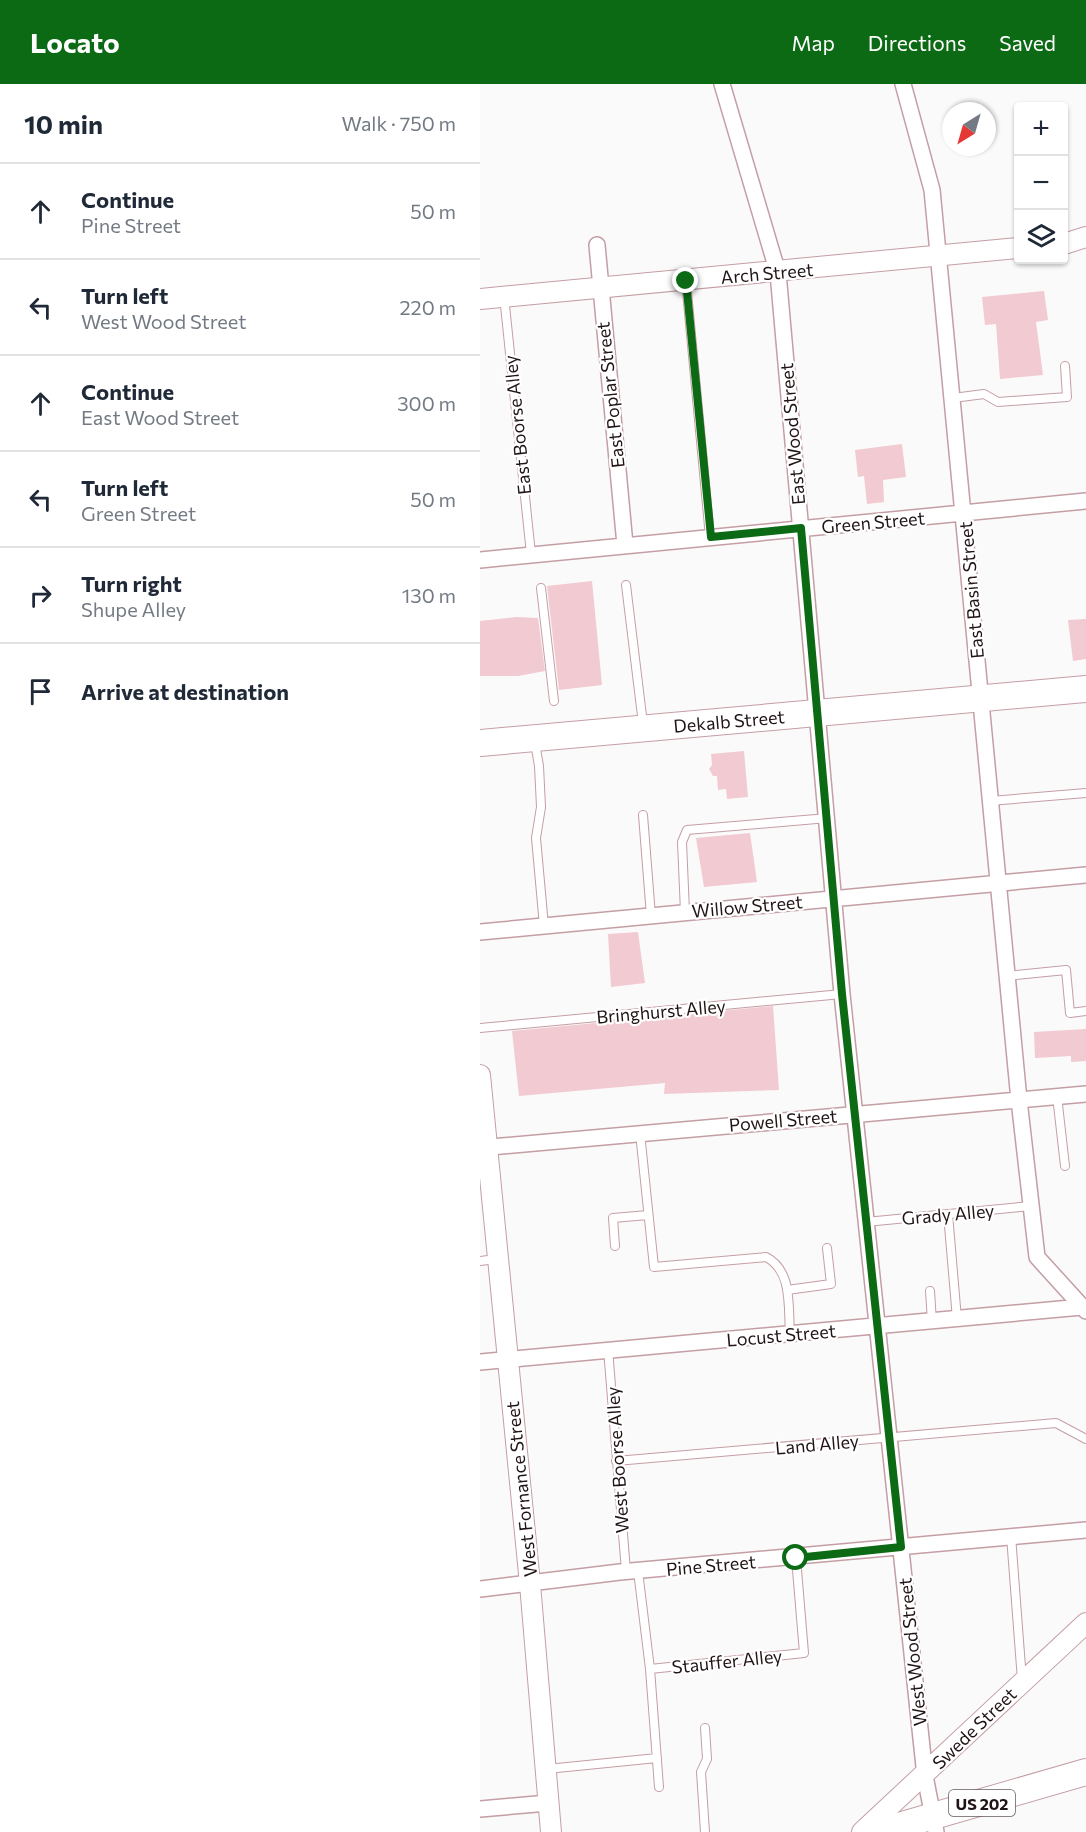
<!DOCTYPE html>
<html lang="en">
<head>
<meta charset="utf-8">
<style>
  :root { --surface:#fff; --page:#f2f2f3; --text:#1f2937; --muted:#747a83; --line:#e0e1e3; --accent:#0c6a14 }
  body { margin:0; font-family:Commissioner,sans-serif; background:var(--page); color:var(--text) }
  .controls { position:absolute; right:18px; top:18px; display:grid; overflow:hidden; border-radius:6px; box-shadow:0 2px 4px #0004 }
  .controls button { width:54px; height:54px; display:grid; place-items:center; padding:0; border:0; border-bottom:2px solid var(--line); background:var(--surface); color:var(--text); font:30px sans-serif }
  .compass { position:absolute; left:462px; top:18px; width:54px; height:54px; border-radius:50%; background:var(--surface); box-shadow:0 2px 4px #0004; rotate:217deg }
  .stop { position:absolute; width:18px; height:18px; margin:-14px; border:4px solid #0c6a14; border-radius:50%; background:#fff }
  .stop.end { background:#0c6a14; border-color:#fff; box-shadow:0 2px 6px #0008 }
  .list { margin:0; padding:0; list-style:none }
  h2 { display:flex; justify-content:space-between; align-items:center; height:78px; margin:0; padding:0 24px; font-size:26px }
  h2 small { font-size:20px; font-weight:400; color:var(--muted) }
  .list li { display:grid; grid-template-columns:39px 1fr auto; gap:18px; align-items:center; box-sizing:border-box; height:96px; padding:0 24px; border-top:2px solid var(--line) }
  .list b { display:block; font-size:22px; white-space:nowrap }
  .list p { margin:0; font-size:20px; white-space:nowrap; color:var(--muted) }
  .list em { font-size:20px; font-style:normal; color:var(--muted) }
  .icon { flex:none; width:33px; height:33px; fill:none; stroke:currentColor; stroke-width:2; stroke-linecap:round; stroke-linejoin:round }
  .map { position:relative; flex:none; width:606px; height:1748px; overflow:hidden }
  header { display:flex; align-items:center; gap:36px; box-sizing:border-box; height:84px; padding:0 30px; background:var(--accent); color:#fff }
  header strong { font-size:28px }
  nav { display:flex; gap:33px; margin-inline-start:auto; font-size:21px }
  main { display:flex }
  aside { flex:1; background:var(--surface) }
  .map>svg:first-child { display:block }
  .building { fill:#f2cad1 }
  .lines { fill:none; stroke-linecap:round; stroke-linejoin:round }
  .service-casing { stroke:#c49ea4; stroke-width:10 }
  .minor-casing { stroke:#c49ea4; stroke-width:18 }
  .tertiary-casing { stroke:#c49ea4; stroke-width:22 }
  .trunk-casing { stroke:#c49ea4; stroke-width:28 }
  .service { stroke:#fff; stroke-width:8 }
  .minor { stroke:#fff; stroke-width:15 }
  .tertiary { stroke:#fff; stroke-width:20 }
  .trunk { stroke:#fff; stroke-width:26 }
  .route { stroke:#0c6a14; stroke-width:8 }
  .labels { text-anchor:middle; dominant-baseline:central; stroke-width:4.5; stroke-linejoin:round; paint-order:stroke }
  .shield { fill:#fff; stroke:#645a5c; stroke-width:1.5 }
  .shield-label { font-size:16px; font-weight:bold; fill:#211416 }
  .street-label { font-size:18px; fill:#211416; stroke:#fff }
</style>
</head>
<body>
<header>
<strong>Locato</strong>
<nav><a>Map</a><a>Directions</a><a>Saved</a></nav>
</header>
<main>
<aside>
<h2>10 min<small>Walk · 750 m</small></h2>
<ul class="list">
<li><svg class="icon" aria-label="ahead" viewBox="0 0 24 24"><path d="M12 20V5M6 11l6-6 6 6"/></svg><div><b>Continue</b><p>Pine Street</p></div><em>50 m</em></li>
<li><svg class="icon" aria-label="left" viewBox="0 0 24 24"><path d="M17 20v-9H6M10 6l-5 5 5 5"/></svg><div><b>Turn left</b><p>West Wood Street</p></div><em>220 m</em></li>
<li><svg class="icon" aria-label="ahead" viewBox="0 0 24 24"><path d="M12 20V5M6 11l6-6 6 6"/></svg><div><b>Continue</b><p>East Wood Street</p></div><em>300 m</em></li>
<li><svg class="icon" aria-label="left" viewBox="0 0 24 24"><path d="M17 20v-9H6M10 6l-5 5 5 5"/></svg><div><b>Turn left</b><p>Green Street</p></div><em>50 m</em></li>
<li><svg class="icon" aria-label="right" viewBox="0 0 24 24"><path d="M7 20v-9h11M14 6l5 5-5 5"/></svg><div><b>Turn right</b><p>Shupe Alley</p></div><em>130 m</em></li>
<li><svg class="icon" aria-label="arrive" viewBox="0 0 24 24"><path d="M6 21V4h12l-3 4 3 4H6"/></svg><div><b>Arrive at destination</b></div></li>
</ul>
</aside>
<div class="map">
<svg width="606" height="1748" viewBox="0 0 606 1748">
  <rect width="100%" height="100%" fill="#fafafa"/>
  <path class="building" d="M564 207 568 236 556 238 563 291 520 295 516 240 505 241 502 213Z
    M422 360 426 393 403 396 404 418 387 420 384 392 378 393 375 366Z
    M112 497 122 601 79 606 67 502Z
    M37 533 58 534 65 587 38 592H0V537Z
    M606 535V575L593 577 588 536Z
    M264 667 268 713 247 715 246 705 238 706 237 692H233L229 685 232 681 231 670Z
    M270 749 277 798 224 803 216 754Z
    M158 848 165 899 131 903 128 850Z
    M293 922 299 1006 184 1010 185 999 39 1012 32 947Z
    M606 945V977L591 978V972L555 974 554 948Z"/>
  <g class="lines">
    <g class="service-casing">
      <path id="service" d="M206 197 230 453
        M24 212 51 470
        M473 314 504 310 518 318 587 313 585 282
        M146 501 163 640
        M61 504 74 617
        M55 659 59 682 61 723 56 754 64 842
        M510 717 606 709
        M163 731 171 832
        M205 828 202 758 207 746 348 734
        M527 892 586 886 590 929 606 927
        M0 944 362 910
        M577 1012 585 1082
        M160 1049 174 1183 286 1173C313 1187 308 1223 310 1250
        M468 1130 477 1235
        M386 1138 550 1122
        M135 1162 133 1134 168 1131
        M0 1177 16 1175
        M307 1206 351 1200 347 1164
        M450 1207 452 1238
        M128 1265 146 1487
        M136 1377 576 1339 606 1355
        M531 1452 542 1596
        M158 1487 170 1585 179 1703
        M170 1585 324 1569 316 1474
        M67 1685 177 1674
        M225 1748 221 1688 227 1675 225 1644"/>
    </g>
    <g class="minor-casing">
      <path id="minor" d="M242 0 298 189 362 910 445 1692 456 1748
        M423 0 452 106 539 1016 557 1173 606 1227
        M117 161 145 461
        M0 476 606 417
        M0 848 606 791
        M0 1064 606 1010
        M0 1278 602 1223
        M0 1505 140 1488 606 1446
        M0 1725 68 1719"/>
    </g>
    <g class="tertiary-casing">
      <path id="tertiary" d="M584 160 606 153
        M0 215 538 164
        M0 991 50 1500 71 1748
        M382 1748 606 1539"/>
    </g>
    <g class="trunk-casing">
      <path id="trunk" d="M0 659 606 605
        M398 1748 606 1688"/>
    </g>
    <use href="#service" class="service"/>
    <use href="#minor" class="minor"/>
    <use href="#tertiary" class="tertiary"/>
    <use href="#trunk" class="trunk"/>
  </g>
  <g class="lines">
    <path class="route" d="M206 197 231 453 321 444 362 910 421 1463 316 1474"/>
  </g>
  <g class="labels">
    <rect class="shield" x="469" y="1706" width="66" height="26" rx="4.5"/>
    <g class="shield-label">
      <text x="502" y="1719">US 202</text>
    </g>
    <g class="street-label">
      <text transform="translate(287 189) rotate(-5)">Arch Street</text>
      <text transform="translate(130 311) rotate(-96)">East Poplar Street</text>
      <text transform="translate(37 341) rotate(-96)">East Boorse Alley</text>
      <text transform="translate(312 350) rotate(-95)">East Wood Street</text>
      <text transform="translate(393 438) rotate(-5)">Green Street</text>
      <text transform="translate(491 506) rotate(-95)">East Basin Street</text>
      <text transform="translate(249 637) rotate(-5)">Dekalb Street</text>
      <text transform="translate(267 822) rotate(-5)">Willow Street</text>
      <text transform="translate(181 927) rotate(-5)">Bringhurst Alley</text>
      <text transform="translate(303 1036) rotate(-5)">Powell Street</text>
      <text transform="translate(468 1130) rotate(-5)">Grady Alley</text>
      <text transform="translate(301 1251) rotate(-5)">Locust Street</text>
      <text transform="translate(337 1360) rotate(-5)">Land Alley</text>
      <text transform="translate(137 1376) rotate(-94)">West Boorse Alley</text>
      <text transform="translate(41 1405) rotate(-96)">West Fornance Street</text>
      <text transform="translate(231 1481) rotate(-5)">Pine Street</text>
      <text transform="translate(432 1568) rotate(-96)">West Wood Street</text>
      <text transform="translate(247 1577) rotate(-6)">Stauffer Alley</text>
      <text transform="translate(494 1644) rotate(-44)">Swede Street</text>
    </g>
  </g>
</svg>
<div class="controls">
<button>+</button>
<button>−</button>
<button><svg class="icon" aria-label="layers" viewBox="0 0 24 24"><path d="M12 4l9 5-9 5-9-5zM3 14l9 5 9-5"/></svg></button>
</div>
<svg class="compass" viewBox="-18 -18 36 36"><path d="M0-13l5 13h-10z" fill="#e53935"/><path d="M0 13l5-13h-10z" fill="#747a83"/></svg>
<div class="stop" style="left:316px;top:1474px"></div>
<div class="stop end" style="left:206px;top:197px"></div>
</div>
</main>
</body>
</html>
